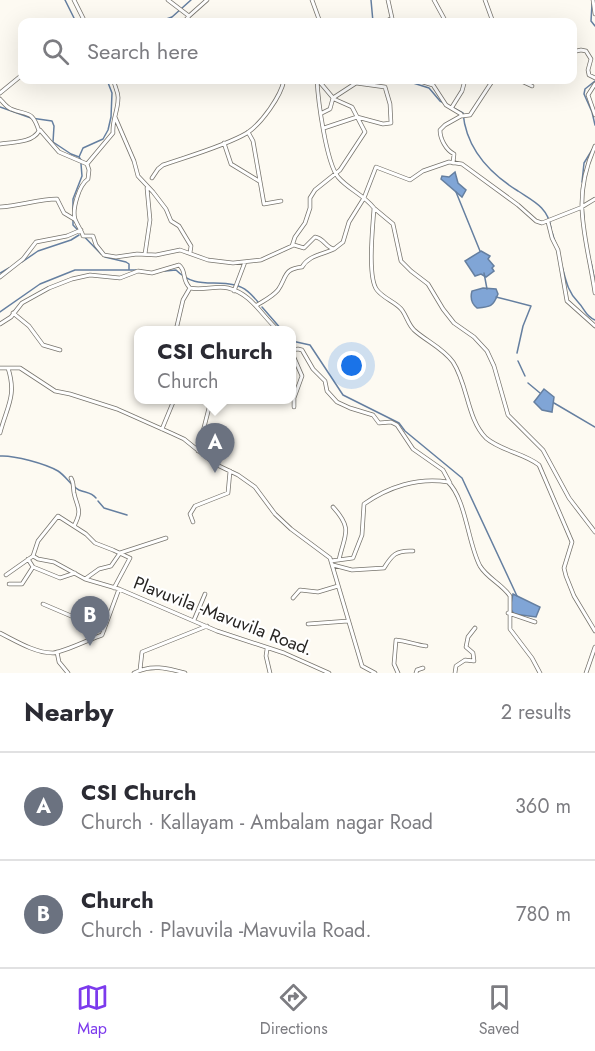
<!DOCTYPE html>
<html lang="en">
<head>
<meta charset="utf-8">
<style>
  :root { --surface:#fff; --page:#f2f2f3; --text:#2b2b33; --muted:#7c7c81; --line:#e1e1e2; --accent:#7c3aed }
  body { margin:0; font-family:Jost,sans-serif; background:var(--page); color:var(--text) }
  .you { position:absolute; left:352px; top:366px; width:21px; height:21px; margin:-15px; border:4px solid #fff; border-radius:50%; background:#1a73e8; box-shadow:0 0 0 9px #1a73e833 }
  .badge { display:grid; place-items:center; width:39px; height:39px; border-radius:50%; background:var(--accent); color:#fff; font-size:20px; font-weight:700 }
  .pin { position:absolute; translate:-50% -50px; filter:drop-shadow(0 2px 3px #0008) }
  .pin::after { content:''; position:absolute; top:32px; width:21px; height:18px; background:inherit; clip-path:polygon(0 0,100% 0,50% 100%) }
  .popup { position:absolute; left:134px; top:326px; width:162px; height:78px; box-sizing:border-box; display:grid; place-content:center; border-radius:12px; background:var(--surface); filter:drop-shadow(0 2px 4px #0005); font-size:20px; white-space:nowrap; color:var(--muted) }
  .popup b { font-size:22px; color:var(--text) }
  .popup::after { content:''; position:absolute; left:50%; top:100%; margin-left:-12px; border:12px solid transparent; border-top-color:var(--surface) }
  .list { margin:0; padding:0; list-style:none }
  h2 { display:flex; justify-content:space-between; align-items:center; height:78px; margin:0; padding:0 24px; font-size:26px }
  h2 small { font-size:20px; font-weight:400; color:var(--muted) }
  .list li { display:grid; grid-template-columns:39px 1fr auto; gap:18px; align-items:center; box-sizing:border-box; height:108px; padding:0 24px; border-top:2px solid var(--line) }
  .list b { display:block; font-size:22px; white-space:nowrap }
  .list p { margin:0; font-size:20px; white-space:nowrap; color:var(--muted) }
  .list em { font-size:20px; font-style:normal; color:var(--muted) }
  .icon { flex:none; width:33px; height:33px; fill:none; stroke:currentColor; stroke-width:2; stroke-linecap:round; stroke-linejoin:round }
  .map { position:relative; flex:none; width:595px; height:673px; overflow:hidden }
  .search { position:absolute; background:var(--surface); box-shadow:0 6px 24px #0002; left:18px; right:18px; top:18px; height:66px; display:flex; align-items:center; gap:15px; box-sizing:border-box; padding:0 21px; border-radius:12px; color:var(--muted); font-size:22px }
  .sheet { height:294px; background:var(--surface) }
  nav { display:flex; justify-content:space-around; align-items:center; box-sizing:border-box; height:84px; border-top:2px solid var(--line); background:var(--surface); font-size:16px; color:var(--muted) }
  nav a { display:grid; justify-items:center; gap:3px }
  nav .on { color:var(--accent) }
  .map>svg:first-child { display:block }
  .water { fill:#80a5d6; stroke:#657fa0; stroke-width:1.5 }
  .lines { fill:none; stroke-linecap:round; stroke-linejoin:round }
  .stream { stroke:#657fa0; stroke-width:1.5 }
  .minor-casing { stroke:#77746d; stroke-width:4.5 }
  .minor { stroke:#fff; stroke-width:3 }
  .labels { text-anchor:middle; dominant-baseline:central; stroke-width:4.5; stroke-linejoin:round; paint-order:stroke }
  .street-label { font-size:18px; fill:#272523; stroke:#fff }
</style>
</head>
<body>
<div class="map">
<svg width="595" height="673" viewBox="0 0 595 673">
  <rect width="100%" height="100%" fill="#fdfaf2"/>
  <path class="water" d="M455 172 458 183 466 190 462 197 441 179 442 176 449 177Z
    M481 251 490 256 488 259 494 266 492 268 494 271 486 277 481 274 475 276 465 261Z
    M483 288 496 289 498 294C493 307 490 307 477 308 472 304 470 298 472 291Z
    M544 389 554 397 552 412 542 410 534 402Z
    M513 594 540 607 536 617 514 614 510 608Z"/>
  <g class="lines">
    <path class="stream" d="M65 0 76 22
      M371 0 373 22
      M592 4 591 21 595 26
      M158 22 172 17 191 0
      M409 80 410 82 429 88 440 101 463 113C466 147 489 173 518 191 533 201 548 207 551 228
      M595 81 585 89 584 94 592 112 595 125
      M0 107 31 118 52 121 54 126 53 142 71 154 79 157
      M81 160 79 157 83 148 103 139 108 130 111 117 112 93 107 80
      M81 164 82 176 73 199V225L101 254
      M582 182 584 163 592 150
      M456 192 480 251
      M583 206 584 222
      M552 232 555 242
      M105 257 126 262 129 264V269
      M22 262 38 251 71 240 79 235
      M591 262 594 277
      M562 266C566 281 568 292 578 302 585 309 585 316 595 320
      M165 271 176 270C195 289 212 280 235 285 245 287 252 295 258 302
      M0 273 9 268
      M484 273 487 289
      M496 297 531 306 523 326 517 353
      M262 307 282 330
      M0 312 40 284 75 270H136
      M292 341 310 345 343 395 399 423 405 431 462 478 517 596
      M518 361 525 376
      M528 383 540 393
      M554 403 595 427
      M0 456C14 455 46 464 58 471 66 476 71 486 79 490 86 493 91 492 96 498
      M98 501 104 508 127 515"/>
    <g class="minor-casing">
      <path id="minor" d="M74 0 85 22
        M168 0 189 16 207 0
        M312 0 320 22
        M434 0 446 22
        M485 0 493 22
        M593 0 595 14
        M184 22 189 16
        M385 22 392 18 388 0
        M572 52 581 50 586 51 591 59 588 70 589 75 595 78
        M114 80C114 87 119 92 118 99 118 111 112 120 113 133L87 164 89 170 88 179C79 185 72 209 75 219 77 225 82 231 83 236H93L96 245 104 255 116 257 137 254 156 255 180 250 208 260 233 263 261 260 294 245 304 248 315 237C324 238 326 248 334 249L343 242 349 222 364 198 376 167 410 180 423 171 449 162 462 164 518 205 536 221 542 223 580 208 595 199
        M317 80C318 100 326 162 338 177 348 189 364 195 374 208 373 225 367 277 377 290 384 299 396 302 402 310 407 317 408 324 414 330 426 341 443 348 453 362 468 385 467 419 486 438 501 451 524 453 539 465L572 542 564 568 566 576 574 596 595 631
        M416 80 433 85 446 105 461 114V116L445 125 440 130C440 139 446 150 454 154L453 163
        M519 80 532 86
        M595 84 588 95 595 115
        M0 93 22 75
        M0 99C3 102 6 107 11 109 27 116 32 109 39 131 32 143 13 142 0 144
        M452 107 462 91 465 80
        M322 113 330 109 333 98 356 83 385 87 390 104 391 123 383 124 357 117 324 128
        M462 116 470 115 493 80
        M115 117 134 161 138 176 153 192 166 209 171 221 179 226 191 246 190 253
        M40 130 59 152 87 164
        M248 132 253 141 264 204 281 201
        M224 143 231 164 259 181
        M595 146C570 201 587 238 595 293
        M152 178 158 169 163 165C189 156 225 146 247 133 262 123 281 96 284 80
        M0 207C20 206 38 199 57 199L64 213 74 219
        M375 209 393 224 401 261 411 271 428 284 443 309 454 323 474 337 487 351 494 366 508 415 543 450 569 498 595 532
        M548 222 552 238 558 250 567 301 595 326
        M292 246 295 237 305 223 310 208V198L315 190 340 170 365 132 352 107 334 99 318 80
        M145 254 150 220 147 188
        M0 277 23 259 36 242 67 236 81 230
        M234 291 245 262
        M257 305C265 300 272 297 278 290 287 277 283 269 302 267 309 255 322 255 334 249
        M13 313 29 326 43 345 60 350
        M0 324 11 317 22 303 49 288 72 279 90 275 120 278 138 271 152 273 179 265C187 271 181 279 190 288 203 291 216 285 228 288 252 294 261 315 278 330
        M176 330 183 300 190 288
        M292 350 298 349 302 350 313 369 325 381 327 391 337 402 350 408 373 415 379 423 391 422 397 425 413 449 443 470 450 483
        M292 353 302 376 294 398V407
        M0 368H20L55 391 70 394 117 409 171 433 184 439 215 464 238 475 255 487 275 514 291 529 330 558 362 666 375 673
        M162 429 174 400
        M0 433C7 406 17 396 8 368
        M198 451 211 400
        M71 478C74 483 73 487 74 493 77 508 83 509 74 526
        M333 507C354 530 344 535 339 560
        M193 522 190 514 195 506 228 493 230 471
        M28 559 33 567 60 578 75 573
        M331 561 353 558 362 535 364 504C388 487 418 477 448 482 466 499 468 544 480 566 487 578 502 584 510 596V629L532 658 540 673
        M333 565 352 570 384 568C392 555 396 550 413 551
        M6 575 33 556
        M85 579 99 569 111 566 120 553 166 538
        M9 584H22L33 567
        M114 588 130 558 113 550 95 543 86 534 58 516 38 541 33 556 38 559 54 562 85 579 119 589 217 631 284 653 329 673
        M293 598 300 590 318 592 338 586
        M43 604 104 630
        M508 613 535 622
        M194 620 205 594
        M308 624 348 621
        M0 633C16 641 35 653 53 653 64 652 90 639 102 635L119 589
        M267 649 266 656 270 673
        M57 652 59 662 68 673
        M140 670 142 652 207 626
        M134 673C151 664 167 668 185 673
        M398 673 394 664 396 640C407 641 416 645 426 646
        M416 673 417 670 423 668
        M455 673 456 666 465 660 474 661 473 653 466 647 468 637 475 628
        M586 673 595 647"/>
    </g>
    <use href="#minor" class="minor"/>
  </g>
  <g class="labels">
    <g class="street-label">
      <text transform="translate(223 616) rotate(21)">Plavuvila -Mavuvila Road.</text>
    </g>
  </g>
</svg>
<div class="you"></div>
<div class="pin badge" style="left:215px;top:473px;background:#6b7280">A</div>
<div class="popup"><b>CSI Church</b>Church</div>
<div class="pin badge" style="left:90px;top:646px;background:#6b7280">B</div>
<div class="search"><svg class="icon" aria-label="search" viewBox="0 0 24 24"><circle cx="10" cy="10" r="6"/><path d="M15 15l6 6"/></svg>Search here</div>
</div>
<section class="sheet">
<h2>Nearby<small>2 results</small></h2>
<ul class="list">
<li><span class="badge" style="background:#6b7280">A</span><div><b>CSI Church</b><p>Church · Kallayam - Ambalam nagar Road</p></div><em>360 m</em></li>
<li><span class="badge" style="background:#6b7280">B</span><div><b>Church</b><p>Church · Plavuvila -Mavuvila Road.</p></div><em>780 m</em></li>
</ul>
</section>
<nav>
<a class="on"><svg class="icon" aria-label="map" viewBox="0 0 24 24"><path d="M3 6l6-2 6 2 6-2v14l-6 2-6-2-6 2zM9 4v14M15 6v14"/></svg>Map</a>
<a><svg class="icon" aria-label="directions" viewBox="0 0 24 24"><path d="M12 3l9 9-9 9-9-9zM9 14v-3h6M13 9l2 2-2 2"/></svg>Directions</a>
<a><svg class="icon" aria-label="saved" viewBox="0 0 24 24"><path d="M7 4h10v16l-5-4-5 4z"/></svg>Saved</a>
</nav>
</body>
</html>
